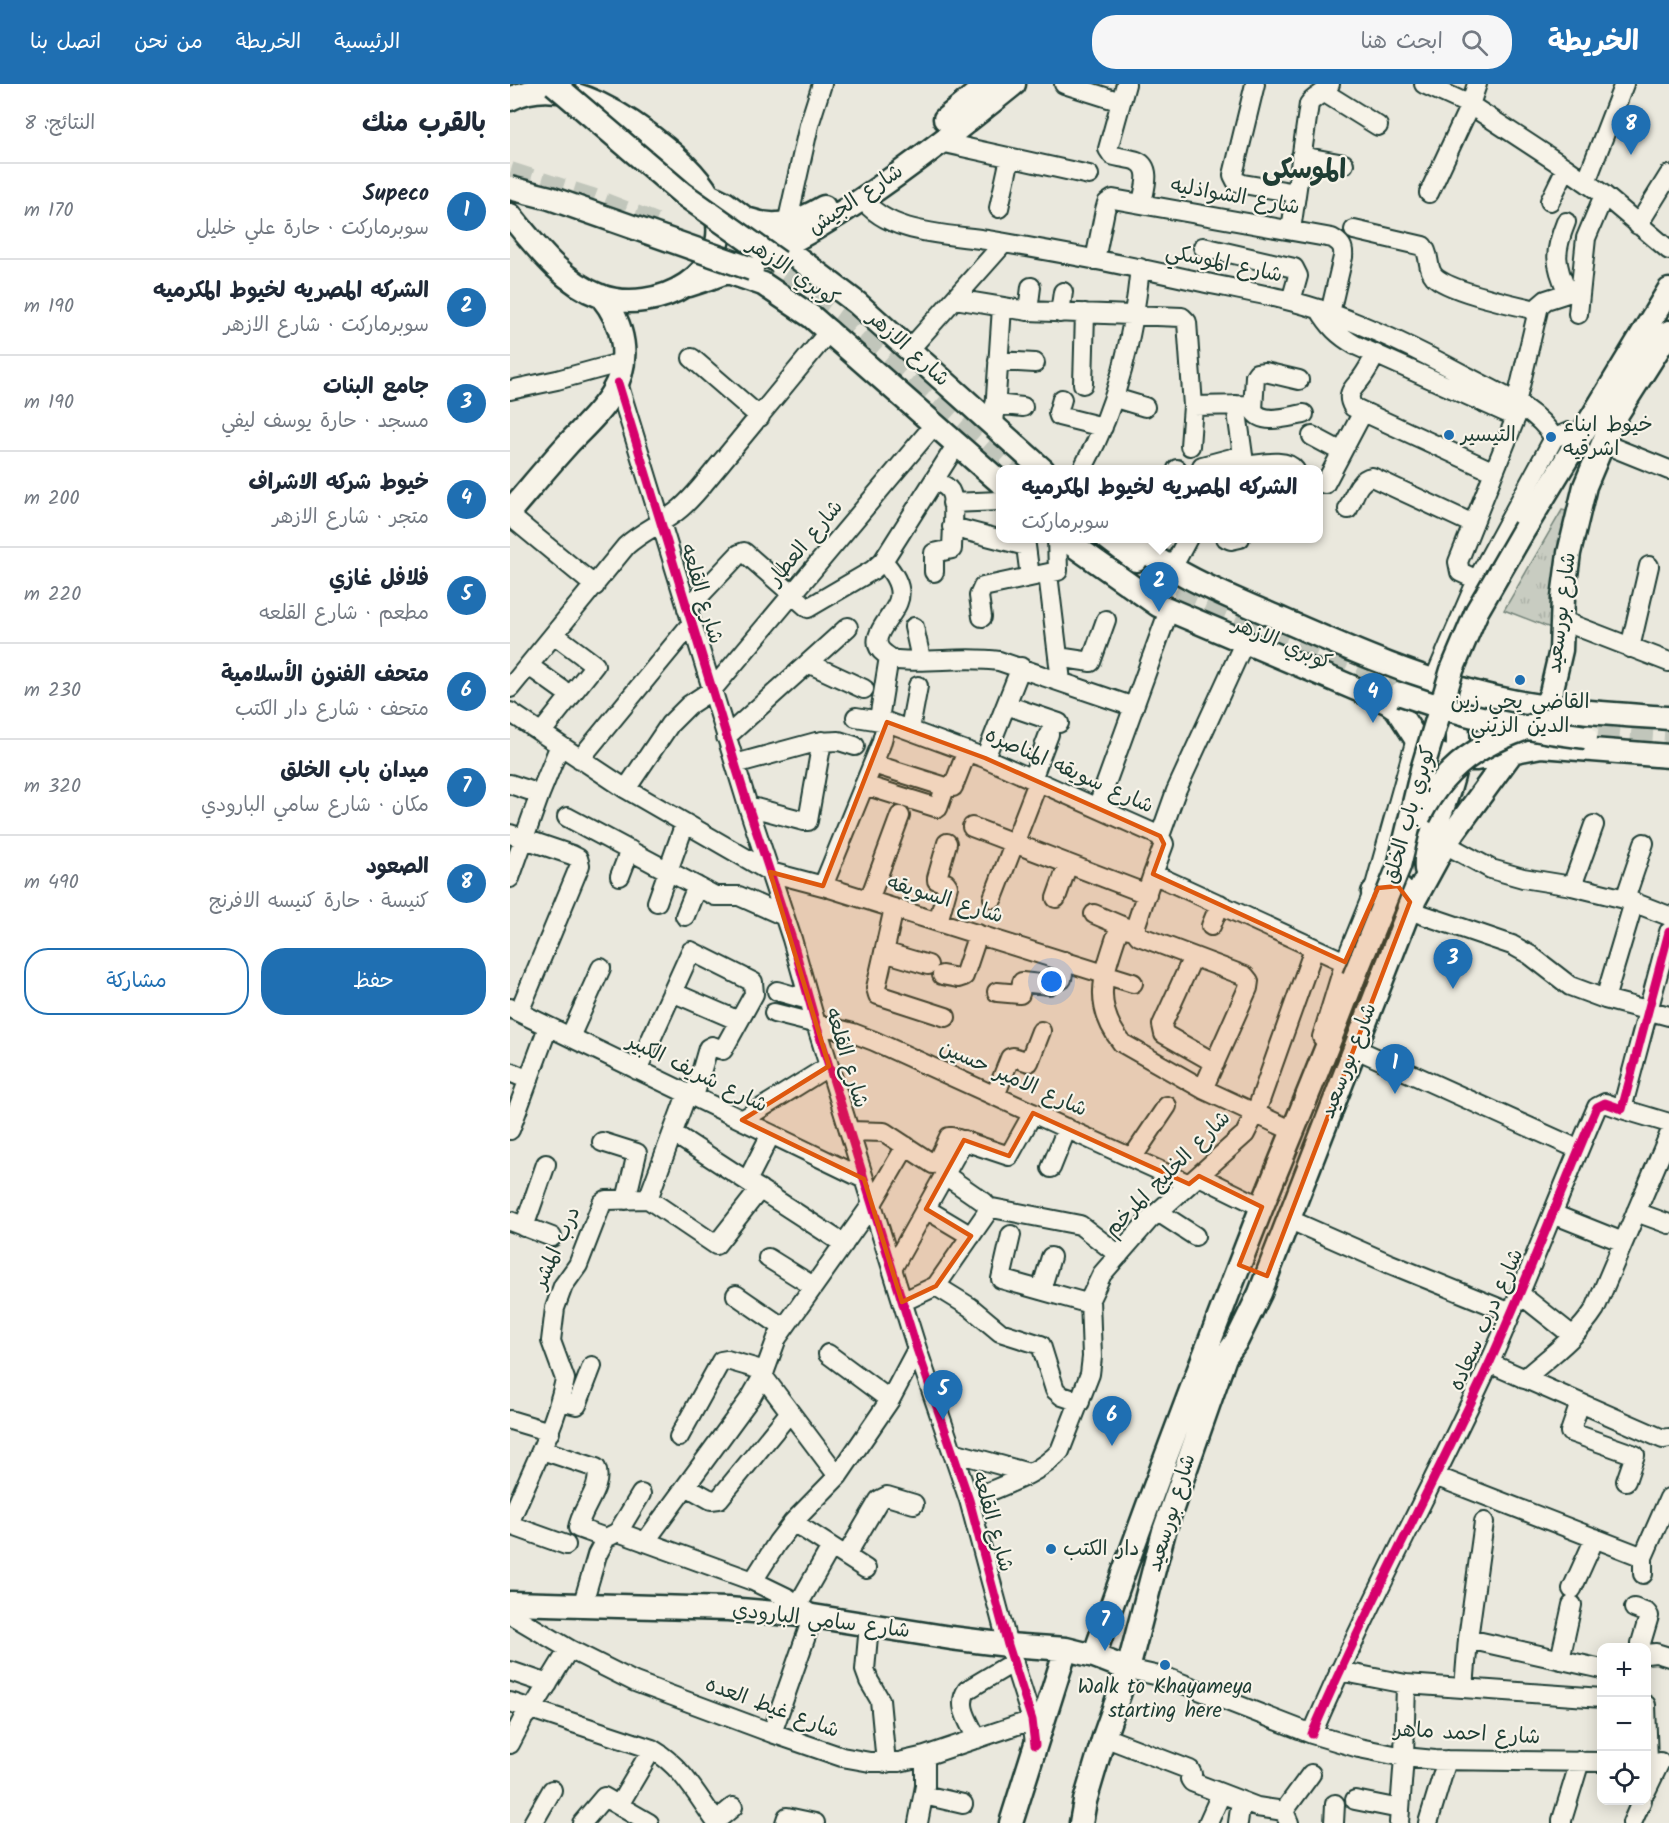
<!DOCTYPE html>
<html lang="ar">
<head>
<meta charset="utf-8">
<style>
  :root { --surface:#fff; --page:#f6f6f7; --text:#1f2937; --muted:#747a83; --line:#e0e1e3; --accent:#1f6fb2 }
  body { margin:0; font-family:Kalam,"Playpen Sans Arabic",sans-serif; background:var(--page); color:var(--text); direction:rtl }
  .controls { position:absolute; right:18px; bottom:18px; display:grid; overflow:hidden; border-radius:12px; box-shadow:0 3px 15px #0003 }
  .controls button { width:54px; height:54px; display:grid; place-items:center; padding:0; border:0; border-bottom:2px solid var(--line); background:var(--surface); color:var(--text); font:30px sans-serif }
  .you { position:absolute; left:542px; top:898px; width:21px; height:21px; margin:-15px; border:4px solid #fff; border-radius:50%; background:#1a73e8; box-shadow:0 0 0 9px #1a73e833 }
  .badge { display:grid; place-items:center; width:39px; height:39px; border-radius:50%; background:var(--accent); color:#fff; font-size:20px; font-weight:700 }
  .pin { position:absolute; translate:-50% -50px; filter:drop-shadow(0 2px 3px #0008) }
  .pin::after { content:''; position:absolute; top:32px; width:21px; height:18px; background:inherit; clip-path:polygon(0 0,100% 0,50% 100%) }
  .popup { position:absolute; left:486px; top:381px; width:327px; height:78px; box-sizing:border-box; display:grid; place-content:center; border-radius:12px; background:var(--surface); filter:drop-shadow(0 2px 4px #0005); font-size:20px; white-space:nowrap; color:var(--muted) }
  .popup b { font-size:22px; color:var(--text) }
  .popup::after { content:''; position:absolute; left:50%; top:100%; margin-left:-12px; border:12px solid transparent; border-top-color:var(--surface) }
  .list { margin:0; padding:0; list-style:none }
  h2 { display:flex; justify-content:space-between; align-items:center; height:78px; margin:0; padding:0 24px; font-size:26px }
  h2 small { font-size:20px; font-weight:400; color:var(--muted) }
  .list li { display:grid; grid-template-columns:39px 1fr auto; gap:18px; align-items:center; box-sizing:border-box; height:96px; padding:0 24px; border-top:2px solid var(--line) }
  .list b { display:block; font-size:22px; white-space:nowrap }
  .list p { margin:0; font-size:20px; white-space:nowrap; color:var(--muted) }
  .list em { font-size:20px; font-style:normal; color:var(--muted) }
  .actions { display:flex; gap:12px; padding:18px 24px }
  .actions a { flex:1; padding:14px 0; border:2px solid var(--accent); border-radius:24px; text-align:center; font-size:21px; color:var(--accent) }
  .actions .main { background:var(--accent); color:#fff }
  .icon { flex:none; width:33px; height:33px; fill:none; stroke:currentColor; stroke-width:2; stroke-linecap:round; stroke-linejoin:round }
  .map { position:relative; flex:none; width:1159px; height:1739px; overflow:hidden; direction:ltr }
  header { display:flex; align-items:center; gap:36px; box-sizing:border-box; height:84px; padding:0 30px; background:var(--accent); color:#fff }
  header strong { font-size:28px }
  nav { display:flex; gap:33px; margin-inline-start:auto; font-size:21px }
  .search { width:420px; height:54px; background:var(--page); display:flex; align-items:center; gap:15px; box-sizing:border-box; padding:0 21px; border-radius:24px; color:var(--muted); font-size:22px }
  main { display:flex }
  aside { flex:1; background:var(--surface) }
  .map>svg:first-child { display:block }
  .grass { fill:url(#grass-tufts); stroke:#74847a; stroke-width:1.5 }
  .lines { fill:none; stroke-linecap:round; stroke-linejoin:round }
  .major-tunnel { stroke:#c1c6bb; stroke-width:22; stroke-dasharray:22 11; stroke-linecap:butt }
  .minor-casing { stroke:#1f3d34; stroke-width:22 }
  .major-casing { stroke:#1f3d34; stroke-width:27 }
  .minor { stroke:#f7f3e8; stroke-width:18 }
  .major { stroke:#f7f3e8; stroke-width:22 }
  .major-bridge-casing { stroke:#1f3d34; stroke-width:27; stroke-linecap:butt }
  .major-bridge { stroke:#f7f3e8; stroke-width:22 }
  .cycleway-casing { stroke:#f7f3e8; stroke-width:13 }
  .cycleway { stroke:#d6006c; stroke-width:9 }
  .marked { fill:#de580e; fill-opacity:0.2; stroke:#de580e; stroke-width:4.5; stroke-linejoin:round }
  .poi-dot { fill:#1f6fb2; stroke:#f7f3e8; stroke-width:2 }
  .labels { text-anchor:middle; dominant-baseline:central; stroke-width:4.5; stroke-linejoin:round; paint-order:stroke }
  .street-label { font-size:21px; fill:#1f3d34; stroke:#f7f3e8 }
  .poi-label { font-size:21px; fill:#1f3d34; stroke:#f7f3e8; text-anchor:start }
  .district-label { font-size:27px; font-weight:bold; fill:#1f3d34; stroke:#f7f3e8 }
</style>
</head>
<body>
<header>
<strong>الخريطة</strong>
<div class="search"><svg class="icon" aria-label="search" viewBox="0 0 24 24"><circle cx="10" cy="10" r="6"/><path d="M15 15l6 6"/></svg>ابحث هنا</div>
<nav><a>الرئيسية</a><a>الخريطة</a><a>من نحن</a><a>اتصل بنا</a></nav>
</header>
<main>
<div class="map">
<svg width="1159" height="1739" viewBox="0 0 1159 1739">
  <defs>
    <pattern id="grass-tufts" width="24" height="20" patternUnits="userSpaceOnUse" patternTransform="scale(1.5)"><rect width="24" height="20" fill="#c8ccc1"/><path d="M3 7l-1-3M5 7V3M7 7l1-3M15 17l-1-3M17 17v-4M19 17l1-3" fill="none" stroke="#abb0a6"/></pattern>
  </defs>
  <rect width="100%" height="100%" fill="#eae8dd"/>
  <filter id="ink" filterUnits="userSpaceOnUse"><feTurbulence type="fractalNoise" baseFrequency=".0167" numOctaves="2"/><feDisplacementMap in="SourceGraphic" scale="12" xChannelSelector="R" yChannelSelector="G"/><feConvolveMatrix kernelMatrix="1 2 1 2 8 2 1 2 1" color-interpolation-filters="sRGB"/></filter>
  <g filter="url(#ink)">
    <path class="grass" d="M1052 426 1060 428 1043 545 994 526Z"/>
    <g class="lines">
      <path class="major-tunnel" d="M0 89 82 115 154 143
        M248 171 333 232 505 386
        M583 454 656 506 909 613
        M1055 647 1159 655"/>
      <g class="minor-casing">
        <path id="minor" d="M554 0 611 18
          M616 0 598 65 602 71C610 74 619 74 627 77 643 84 634 106 632 119
          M745 0 723 91 726 97 733 100 786 109
          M914 0 960 21 1056 84 1094 111 1159 166
          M815 9 868 42
          M430 58 579 91
          M791 72 834 80
          M1076 98 1114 0
          M919 109 960 21 967 0
          M352 114C377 150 437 150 477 156 549 168 621 182 692 198 734 207 778 214 820 229 867 246 912 268 956 292 987 309 1025 323 1044 354
          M1040 117 1056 84
          M489 124 500 74
          M1056 138C1044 168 1044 179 1058 209
          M277 140 299 41 312 0
          M1128 141 1159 91
          M781 146 799 20C805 11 815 11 820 0
          M844 146 913 162C921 171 916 183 924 192 938 207 1005 221 1026 226
          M693 163 784 184 788 192 781 217
          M585 176 595 126 597 119 603 115 822 154C831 159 834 163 833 173L820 229
          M445 215 518 227 672 233 677 238 683 322 680 362
          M809 225C819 242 828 251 845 261L1006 333
          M518 227 521 203
          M550 229 553 208
          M1068 230 1076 154 1094 111
          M399 266 494 159
          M866 270C862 277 858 285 853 292 846 303 834 308 843 323L984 388
          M182 274 250 333
          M488 277 525 279
          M789 296 755 288 747 289 745 292 743 326C752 342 780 332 794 330
          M108 299 238 722 282 855 306 940 407 1265 459 1416 498 1561 522 1636 525 1659
          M573 300 575 229
          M0 306 47 296 113 278
          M605 314 635 323
          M552 315 548 329 549 332 593 343
          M1006 319 1029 222 1036 216 1070 205
          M485 320 513 323
          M726 321 735 386
          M683 322 738 321
          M484 342 492 223
          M802 352 832 368
          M1092 359 1159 386
          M574 382C608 320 623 254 630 184
          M692 382 733 371
          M734 382C748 381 776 373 785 386
          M667 386V385
          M424 397C430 399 437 402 440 407 446 417 442 452 442 465L424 469V488
          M815 400 853 328
          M442 419 490 417
          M838 425C844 413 848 395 862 393L963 440
          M0 432 85 502
          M442 443 516 462 520 493
          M716 454 721 456 730 454
          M373 477C383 488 394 503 388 518 383 534 354 555 375 570 379 573 383 576 387 576 421 579 455 572 489 577L624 623
          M662 484 678 454
          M538 490 551 597
          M967 496 950 488 948 478 1010 323
          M177 525 229 470 234 468 298 524 363 486 373 477 447 360
          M472 533 469 512 473 503 548 487 547 454
          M1053 537 1159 578
          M404 543 411 575
          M1120 564 1139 482
          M548 573 581 578 596 536
          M298 579 354 605
          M19 582 61 612
          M924 596 967 496 1044 354 1059 348 1071 351
          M0 604 116 462C132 447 154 439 171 424 178 418 185 410 191 403L320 246
          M496 621 549 639
          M0 628 116 705 260 788 313 802 623 899
          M346 633 377 638 475 674 650 752 654 760 643 790 835 878
          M369 635 379 573
          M400 645 408 602
          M31 649 85 581 45 551
          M216 653 338 543
          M475 674 511 583
          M70 675 181 540
          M225 680 306 658 329 657 345 662
          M522 695 539 650
          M0 700 30 710
          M354 701 428 724 435 704 433 702 363 680
          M443 703 457 667
          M116 705 160 640 179 621 202 606 425 340
          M238 722 294 737H298L312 657
          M587 724 659 526
          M57 733 205 812H229L274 832
          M462 743 637 810
          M0 750 62 771 68 774 70 781 9 928
          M650 752 666 707 734 559
          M935 760 981 785 1013 794 1062 802 1115 815 1159 832
          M643 790 626 841V848L629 852 735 892 739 897 738 904 693 1005
          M110 792 120 766
          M0 794 30 710 50 661
          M313 802 371 660 377 638
          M1062 802 1084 741
          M483 814 528 698
          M546 814 558 780
          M1115 815 1134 759
          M359 816 390 732
          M147 818 175 739
          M384 824 366 904 368 911 436 933
          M899 826 1002 861 1020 871 1060 902 1095 915 1159 932
          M584 830 619 845
          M175 832 187 802
          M428 838 438 802 436 799 427 796V794L437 759
          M610 841C596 885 579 918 612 959L693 1005 783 1047
          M701 842 710 820
          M374 868 418 881
          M683 873 652 941 654 950 705 979
          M432 891 448 894 454 892 468 850
          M267 907 299 916
          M162 908 229 937
          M487 908 510 910 512 898 539 901 544 895H552L555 877
          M1095 915 1124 818
          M0 924 354 1095
          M264 929 343 949 364 957 679 1100
          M60 953 91 884
          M812 953 835 878 863 809 906 655
          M844 964 1059 1061
          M127 986 181 867 243 898 244 910 213 966 202 962 198 964 184 1013
          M0 988 19 996
          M485 1012 500 974 503 973 519 978 531 947
          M1112 1025 1159 1039
          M232 1036 319 982
          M0 1046 38 943
          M339 1047 374 1048 423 1080 427 1078 439 1053H442L499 1072 523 1029
          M163 1049 334 1160
          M92 1058 127 1069 116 1116
          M622 1074 657 1022
          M541 1084 557 1044
          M689 1092 752 1123
          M237 1097 261 1050
          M138 1115 177 1010
          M477 1123 570 1141 609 1171
          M416 1125 461 1152
          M648 1128 685 1152
          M1126 1128 1159 1140
          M1043 1130 1113 1158
          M778 1135 878 1179 1001 1229
          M0 1137 42 1153
          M14 1143 36 1080
          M501 1151 491 1195 580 1220
          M258 1174 303 1202
          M382 1185 454 1056
          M426 1202 460 1223 490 1248 531 1261 545 1306 552 1312 570 1318
          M531 1206 541 1173
          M1010 1210 1063 1252
          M226 1211 274 1244
          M392 1218 426 1202 476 1130 477 1123 474 1118 435 1091
          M318 1270 380 1316
          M979 1279 1153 1355 1159 1354
          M253 1292 328 1392
          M1014 1295C1039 1273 1067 1253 1085 1225L1159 1051
          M50 1317 67 1321 82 1282
          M1070 1319 1060 1348 1125 1371 1116 1397
          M0 1336 40 1348
          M169 1353 211 1277 217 1276 255 1287
          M32 1366 86 1384C94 1402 70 1426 68 1444L96 1454
          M443 1368 519 1389
          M925 1392 1133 1473
          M176 1402 201 1416 209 1415 280 1328
          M459 1416C488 1403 529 1391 550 1367L580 1290 582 1273 580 1215 592 1190 639 1136 735 1050 746 1028 804 865
          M0 1438C18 1392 43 1349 54 1300L55 1295 41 1257 45 1224 53 1202 68 1181 92 1119 96 1116 138 1115 206 1161 250 1105
          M283 1438 356 1485
          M0 1441 56 1461
          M108 1448 243 1497 278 1514 303 1532 262 1649
          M135 1458 241 1313 253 1292 267 1254 362 1120 396 1062
          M336 1472 369 1416 377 1412 404 1420
          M1133 1490V1473L1159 1414
          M243 1497 267 1459 283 1438 328 1392 380 1316 407 1265
          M1062 1505 1085 1454
          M73 1519 87 1471 96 1454 108 1448 131 1410
          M288 1521 321 1463
          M1124 1524 1137 1529 1139 1532 1131 1559V1564
          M0 1530 59 1565 125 1598 262 1649 332 1673 360 1678H389L415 1672 522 1636
          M359 1541 355 1586 359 1597 370 1616 376 1679
          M958 1555 1092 1585
          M1136 1570 1146 1569 1159 1573
          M1050 1576 1062 1521
          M618 1585 658 1594 802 1650 849 1664 894 1673 925 1676 1092 1678
          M0 1587 38 1600
          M829 1587 896 1600 1092 1614
          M954 1604 958 1555 974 1438
          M0 1618 142 1665C173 1683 187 1712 207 1739
          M1136 1621 1138 1678
          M802 1650C856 1524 922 1403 980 1278 1018 1194 1050 1108 1087 1023L1095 1019 1112 1025 1159 848
          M594 1653 680 1686 682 1690 680 1695 682 1698 747 1723 774 1727
          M467 1655C460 1639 446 1622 457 1606L504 1578
          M0 1660 14 1633 23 1624 59 1565
          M1136 1707 1150 1678
          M414 1711 453 1720
          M845 1716 890 1725
          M109 1721 142 1665
          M206 1737 223 1723
          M23 1739 42 1706
          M72 1739 94 1713 139 1739
          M275 1739 277 1733 305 1739
          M408 1739 415 1702V1672
          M698 1739 711 1710
          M728 1739 731 1717
          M779 1739 774 1727 801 1690
          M824 1739 825 1720
          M889 1739 894 1673 896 1600
          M918 1739 937 1676
          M1052 1739V1736L1070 1677
          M1122 1739 1132 1716"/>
      </g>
      <g class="major-casing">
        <path id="major" d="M0 15C29 0 60 6 89 20 125 37 192 85 205 125 226 190 146 232 90 212 52 198 25 161 0 131
          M435 35 478 0
          M199 111 215 119 347 219 533 386
          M240 136C268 146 290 137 314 123
          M218 188 253 200 302 233 490 398
          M179 201C301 164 406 79 504 0
          M0 427C19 405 37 383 57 361 72 345 91 328 102 309 122 276 114 240 91 212
          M1015 444 1159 206
          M553 454 648 521 877 618 886 624 906 655 919 666 940 675H966L1031 662 1159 672
          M597 454 626 476
          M617 454C661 489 715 511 766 533 837 564 911 597 987 614 1044 627 1102 630 1159 634
          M916 785C914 760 927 740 935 717 948 684 954 645 940 611
          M863 809 874 801 888 802 898 812 899 826
          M0 1519 218 1525 303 1532 441 1554 498 1561 556 1565 584 1572 618 1585
          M584 1572C636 1422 693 1273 751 1125 782 1048 815 971 844 893
          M501 1739 556 1565
          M571 1739 575 1717 594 1653 618 1585 654 1447 715 1273 727 1256 750 1209 899 826 935 760 1035 623 1041 609 1051 566 1053 514 1059 469 1075 402 1102 338 1159 248"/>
      </g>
      <use href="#minor" class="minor"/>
      <use href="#major" class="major"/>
      <g class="major-bridge-casing">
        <path id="major-bridge" d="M44 0 173 110 269 178
          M0 104 40 114 242 185
          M891 610C953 632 1010 645 1076 653
          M909 733C940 670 984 655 1047 633
          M844 893 889 782 912 686 942 586 967 527 1015 444"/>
      </g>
      <use href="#major-bridge" class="major-bridge"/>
      <g class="cycleway-casing">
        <path id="cycleway" d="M108 299 238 722 282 855 306 940 407 1265 459 1416 498 1561 522 1636 525 1661
          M802 1650C856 1524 922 1403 980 1278 1018 1194 1050 1108 1087 1023L1095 1019 1112 1025 1159 848"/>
      </g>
      <use href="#cycleway" class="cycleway"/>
    </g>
  </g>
  <path class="marked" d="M377 638 475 674 650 752 654 760 643 790 835 878 868 804 888 802 900 818 757 1192 729 1181 752 1123 689 1092 679 1100 523 1029 499 1072 454 1056 416 1125 461 1152 426 1202 392 1218 354 1095 232 1036 319 982 260 788 313 802Z"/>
  <g class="poi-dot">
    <circle cx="939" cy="351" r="6"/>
    <circle cx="1041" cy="353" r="6"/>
    <circle cx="1010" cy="596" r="6"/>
    <circle cx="541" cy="1465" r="6"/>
    <circle cx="655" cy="1581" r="6"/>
  </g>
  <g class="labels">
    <g class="street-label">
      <text transform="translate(725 113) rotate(10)">شارع الشواذليه</text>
      <text transform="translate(346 116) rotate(-34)">شارع الجيش</text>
      <text transform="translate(714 180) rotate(12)">شارع الموسكي</text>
      <text transform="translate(283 189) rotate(34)">كوبري الازهر</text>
      <text transform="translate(398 265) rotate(42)">شارع الازهر</text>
      <text transform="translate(296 459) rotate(-50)">شارع العطار</text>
      <text transform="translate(191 510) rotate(73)">شارع القلعه</text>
      <text transform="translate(1052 529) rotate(-83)">شارع بورسعيد</text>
      <text transform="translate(772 560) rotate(23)">كوبري الازهر</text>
      <text transform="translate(559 687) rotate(24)">شارع سويقه المناصره</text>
      <text transform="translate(900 731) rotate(-74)">كوبري باب الخلق</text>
      <text transform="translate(435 816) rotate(17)">شارع السويقه</text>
      <text transform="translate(336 974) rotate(73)">شارع القلعه</text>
      <text transform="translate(839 977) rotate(-69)">شارع بورسعيد</text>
      <text transform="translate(187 990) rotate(26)">شارع شريف الكبير</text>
      <text transform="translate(503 995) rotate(24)">شارع الامير حسين</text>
      <text transform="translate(658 1090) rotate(-45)">شارع الخليج المرخم</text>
      <text transform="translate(47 1164) rotate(-66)">درب المشر</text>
      <text transform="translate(977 1236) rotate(-66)">شارع درب سعاده</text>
      <text transform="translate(662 1429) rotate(-73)">شارع بورسعيد</text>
      <text transform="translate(482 1438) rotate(74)">شارع القلعه</text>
      <text transform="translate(311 1537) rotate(7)">شارع سامي البارودي</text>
      <text transform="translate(262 1624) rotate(20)">شارع غيط العده</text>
      <text transform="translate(957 1650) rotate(3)">شارع احمد ماهر</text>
    </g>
    <g class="poi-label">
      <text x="1053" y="341">خيوط ابناء<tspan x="1053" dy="24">اشرقيه</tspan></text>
      <text x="951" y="351">التيسير</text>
      <text x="1010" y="618" text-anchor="middle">القاضي يحي زين<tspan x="1010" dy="24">الدين الزيني</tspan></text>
      <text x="553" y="1465">دار الكتب</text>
      <text x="655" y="1603" text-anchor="middle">Walk to Khayameya<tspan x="655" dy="24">starting here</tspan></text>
    </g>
    <g class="district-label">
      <text x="794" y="86">الموسكى</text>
    </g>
  </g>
</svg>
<div class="controls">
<button>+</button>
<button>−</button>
<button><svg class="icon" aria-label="locate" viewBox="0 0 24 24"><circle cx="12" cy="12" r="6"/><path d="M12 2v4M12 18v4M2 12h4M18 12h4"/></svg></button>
</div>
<div class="you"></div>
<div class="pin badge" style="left:885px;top:1010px">1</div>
<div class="pin badge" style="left:649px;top:528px">2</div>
<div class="popup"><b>الشركه المصريه لخيوط المكرميه</b>سوبرماركت</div>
<div class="pin badge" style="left:943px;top:905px">3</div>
<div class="pin badge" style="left:863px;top:639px">4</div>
<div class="pin badge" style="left:433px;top:1336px">5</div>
<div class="pin badge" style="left:602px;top:1362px">6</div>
<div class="pin badge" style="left:595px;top:1567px">7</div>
<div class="pin badge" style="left:1121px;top:71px">8</div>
</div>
<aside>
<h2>بالقرب منك<small>النتائج: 8</small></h2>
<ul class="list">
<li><span class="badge">1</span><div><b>Supeco</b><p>سوبرماركت · حارة علي خليل</p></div><em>170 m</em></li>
<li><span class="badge">2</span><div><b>الشركه المصريه لخيوط المكرميه</b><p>سوبرماركت · شارع الازهر</p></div><em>190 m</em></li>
<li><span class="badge">3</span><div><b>جامع البنات</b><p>مسجد · حارة يوسف ليفي</p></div><em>190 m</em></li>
<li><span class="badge">4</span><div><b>خيوط شركه الاشراف</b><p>متجر · شارع الازهر</p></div><em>200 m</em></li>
<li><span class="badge">5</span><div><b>فلافل غازي</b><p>مطعم · شارع القلعه</p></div><em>220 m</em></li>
<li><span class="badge">6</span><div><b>متحف الفنون الأسلامية</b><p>متحف · شارع دار الكتب</p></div><em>230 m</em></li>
<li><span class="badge">7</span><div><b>ميدان باب الخلق</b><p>مكان · شارع سامي البارودي</p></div><em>320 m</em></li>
<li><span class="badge">8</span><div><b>الصعود</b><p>كنيسة · حارة كنيسه الافرنج</p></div><em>490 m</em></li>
</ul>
<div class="actions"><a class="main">حفظ</a><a>مشاركة</a></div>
</aside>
</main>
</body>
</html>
